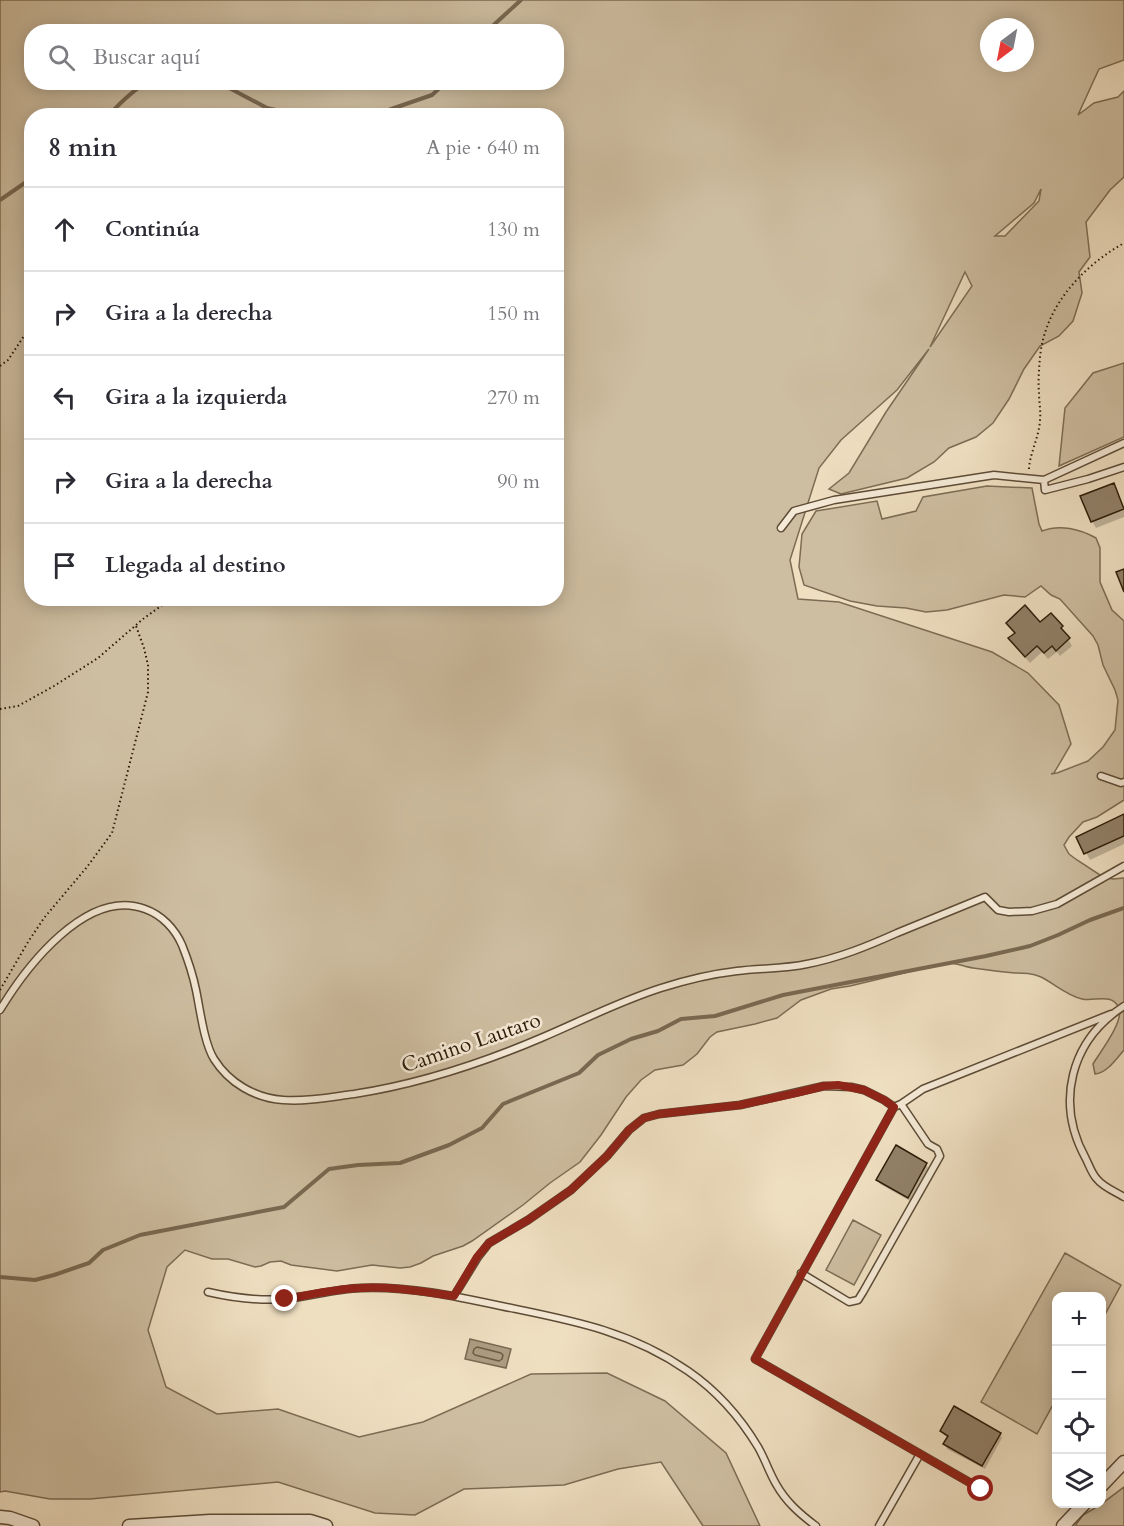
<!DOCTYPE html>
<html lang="es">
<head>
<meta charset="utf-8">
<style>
  :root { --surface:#fff; --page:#f7f7f7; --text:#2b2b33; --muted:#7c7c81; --line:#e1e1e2 }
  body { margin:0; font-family:Cardo,serif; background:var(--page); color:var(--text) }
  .controls { position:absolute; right:18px; bottom:18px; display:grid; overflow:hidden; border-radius:12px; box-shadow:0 3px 15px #0003 }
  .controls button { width:54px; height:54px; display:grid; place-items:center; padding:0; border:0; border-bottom:2px solid var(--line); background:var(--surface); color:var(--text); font:30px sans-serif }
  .compass { position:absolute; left:980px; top:18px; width:54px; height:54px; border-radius:50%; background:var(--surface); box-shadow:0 3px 15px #0003; rotate:212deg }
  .stop { position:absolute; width:18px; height:18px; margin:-14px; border:4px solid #8f2418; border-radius:50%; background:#fff }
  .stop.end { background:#8f2418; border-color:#fff; box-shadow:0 2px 6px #0008 }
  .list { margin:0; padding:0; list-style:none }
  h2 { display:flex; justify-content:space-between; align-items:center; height:78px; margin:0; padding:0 24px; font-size:26px }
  h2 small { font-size:20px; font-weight:400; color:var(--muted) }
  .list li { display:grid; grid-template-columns:39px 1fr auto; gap:18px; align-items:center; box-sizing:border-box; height:84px; padding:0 24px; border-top:2px solid var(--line) }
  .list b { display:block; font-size:22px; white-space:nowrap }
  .list em { font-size:20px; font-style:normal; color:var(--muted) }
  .icon { flex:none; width:33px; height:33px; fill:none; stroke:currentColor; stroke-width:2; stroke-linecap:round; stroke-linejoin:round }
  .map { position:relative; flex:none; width:1124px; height:1526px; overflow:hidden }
  .search { position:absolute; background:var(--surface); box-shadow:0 3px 15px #0003; left:24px; top:24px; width:540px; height:66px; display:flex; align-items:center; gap:15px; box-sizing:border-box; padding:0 21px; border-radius:24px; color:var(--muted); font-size:22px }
  .panel { position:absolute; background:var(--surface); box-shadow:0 3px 15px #0003; left:24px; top:108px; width:540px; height:498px; border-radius:24px }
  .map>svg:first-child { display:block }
  .green { fill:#cebea1; stroke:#7d6c54; stroke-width:1.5; fill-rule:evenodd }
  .water { fill:#ad9c82; stroke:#796851; stroke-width:1.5 }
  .shadow { fill:#0003 }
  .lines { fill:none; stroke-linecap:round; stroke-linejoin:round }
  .shore { stroke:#6c5b44; stroke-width:1.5 }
  .stream { stroke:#796851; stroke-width:4 }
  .building { fill:#918068; stroke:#2c1a07; stroke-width:1.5 }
  .lane-casing { stroke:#5d4b36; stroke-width:9 }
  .street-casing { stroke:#5d4b36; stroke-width:15 }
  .path { stroke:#2c1a07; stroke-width:2; stroke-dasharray:1.5 3; stroke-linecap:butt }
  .lane { stroke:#f5ead7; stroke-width:6 }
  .street { stroke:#f5ead7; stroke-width:12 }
  .route { stroke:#8f2418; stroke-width:8 }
  .labels { text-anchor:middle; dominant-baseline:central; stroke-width:5; stroke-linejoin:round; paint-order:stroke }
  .street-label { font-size:21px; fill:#2c1a07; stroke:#f5ead7 }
</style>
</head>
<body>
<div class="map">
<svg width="1124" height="1526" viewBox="0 0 1124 1526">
  <rect width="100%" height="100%" fill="#efdfc1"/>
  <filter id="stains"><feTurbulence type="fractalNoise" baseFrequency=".00333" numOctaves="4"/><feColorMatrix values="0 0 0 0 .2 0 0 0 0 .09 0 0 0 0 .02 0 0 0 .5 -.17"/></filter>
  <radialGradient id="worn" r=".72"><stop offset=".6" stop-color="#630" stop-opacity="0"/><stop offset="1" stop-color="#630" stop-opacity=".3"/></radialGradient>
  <path class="green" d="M0 0H1124V60L1099 69 1078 115 1094 103 1118 97 1124 91V177L1110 190 1086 222 1090 257 1079 272 1082 293 1073 321 1059 336 1040 346 1024 369 1009 399 993 423 976 437 949 448 934 462 907 478 841 494 829 489 849 473 886 412 929 349 897 390 841 440 819 468 790 560 798 599 839 602 992 652 1028 673 1059 705 1071 744 1054 773 1051 774 1057 773 1088 761 1103 747 1115 730 1118 700 1115 690 1103 665 1098 645 1093 636 1060 599 1051 595 1041 586 1025 597 1004 595 947 610 926 612 906 608 877 606 850 601 804 585 799 567 802 534 816 511 877 501 882 519 916 511 923 497 987 486 1032 488 1039 524 1042 531C1060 524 1080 529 1096 538L1100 548V582L1112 610 1124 621V800L1097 817 1083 822 1069 837 1064 845 1069 854 1077 860 1103 877 1113 879 1124 878V1050C1116 1059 1107 1073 1095 1074L1093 1064C1100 1052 1124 1022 1119 1008 1112 992 1094 1002 1082 999 1066 995 1055 984 1041 977 1032 973 1024 973 1015 973 1001 972 987 970 973 968 964 967 956 962 946 963L850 986 831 989 801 1000 777 1018 755 1024 717 1032 710 1037 697 1054 683 1065 655 1070 641 1080 626 1097 601 1135 580 1162 550 1183 523 1205 472 1241 463 1246 433 1256 421 1263 410 1267 400 1268 372 1265 337 1271 291 1265 281 1261 270 1262 261 1266 255 1267 228 1259H212L185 1250 167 1267 148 1330 166 1387 217 1414 278 1409 359 1437 423 1422 531 1374 607 1373 665 1401 726 1453 760 1526H703L661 1462 618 1469 564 1485 464 1489 415 1515 375 1513 278 1482 90 1499H50L5 1491 0 1492ZM989 27H1025V63H989ZM32 32H556V82H32ZM32 116H556V598H32ZM1041 189 1039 201 1005 236H995L1034 203ZM965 272 972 286 930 347Z
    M1124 363V437L1059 466 1065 408 1093 373Z
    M853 1220 881 1235 854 1285 826 1270Z
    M1065 1253 1121 1285 1102 1320V1296H1056V1399L1037 1434 981 1402Z
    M1124 1487V1526H1075L1083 1515 1100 1505Z"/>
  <path class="water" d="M470 1339 511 1349 506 1368 465 1359Z"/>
  <path class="shadow" d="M1117 491 1124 509V517L1096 528 1092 521Z
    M1008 623 1061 627 1072 646 1060 656 1057 652 1048 659 1042 652 1030 663 1014 645 1010 639 1015 634Z
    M1124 816V844L1090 860 1078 837Z
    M926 1164 928 1168 910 1201 880 1184 878 1180Z
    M942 1431 1000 1434 1002 1438 985 1469 947 1449 945 1444 949 1438 944 1435Z"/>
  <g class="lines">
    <path class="shore" d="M477 1347 501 1353 503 1355 502 1359 499 1361 475 1355 473 1353 474 1349Z"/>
    <path class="stream" d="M486 32 521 0
      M218 82 267 108 303 116
      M108 116C120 103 132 91 147 82
      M371 116 432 95 446 82
      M0 200 32 178
      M0 1277 35 1280 54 1275 89 1263 103 1250 140 1235 284 1207 329 1169 358 1165 400 1163 449 1145 482 1128 503 1104 579 1073 598 1055 631 1039 658 1031 681 1019 715 1016 783 995 986 956 1030 946 1058 935 1090 920 1124 908"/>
  </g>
  <path class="building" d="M1114 483 1124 509 1091 522 1080 496Z
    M1124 569V592L1116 572Z
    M1025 605 1040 622 1051 613 1063 626 1061 628 1070 638 1056 651 1052 646 1044 653 1037 646 1025 657 1008 638 1015 633 1006 623Z
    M1124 814V836L1084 854 1076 837Z
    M896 1145 927 1163 908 1198 876 1180Z
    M954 1406 1001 1433 982 1466 943 1444 948 1436 940 1431Z"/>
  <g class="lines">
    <g class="lane-casing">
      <path id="lane" d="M1124 443 1044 480 1045 490 1088 479 1124 467
        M781 528 794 511 834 500 994 475 1044 480
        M1101 776 1121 783 1124 782
        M1124 1006C1070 1041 1055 1103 1086 1159 1089 1165 1092 1174 1097 1179 1103 1187 1116 1192 1124 1197
        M0 1010C26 967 87 887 145 909 162 915 175 929 182 945 188 960 193 975 196 990 200 1009 204 1043 214 1059 229 1083 255 1098 283 1100 306 1102 331 1097 354 1094 419 1084 480 1064 541 1038 581 1021 620 1001 661 988 686 980 711 974 737 971 760 968 784 969 807 964 839 958 868 946 897 933 926 921 955 909 985 897L998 910 1009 912 1032 911 1057 904 1124 866
        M894 1107 755 1359 981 1489
        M801 1273 849 1302 858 1300 863 1292 940 1156 937 1149 928 1144 901 1104
        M208 1292C234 1298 259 1301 285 1299 311 1296 335 1289 361 1288 408 1286 455 1296 501 1306 569 1320 629 1330 688 1371 717 1391 740 1417 758 1447 765 1459 769 1472 776 1484 786 1502 800 1514 816 1526
        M454 1296 478 1257 489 1243 528 1220 571 1190 607 1156 629 1130 644 1118 659 1114 740 1105 824 1086 851 1087 864 1090 884 1100 894 1107 901 1104 923 1089 1111 1014
        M879 1526 920 1454"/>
    </g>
    <g class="street-casing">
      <path id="street" d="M1102 1485 1124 1462
        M0 1517 10 1518 33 1526
        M129 1526 210 1521H310L326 1526
        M1063 1526 1084 1504"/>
    </g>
    <path class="path" d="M0 366 8 360 32 324
      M1029 469C1030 452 1039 438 1040 420 1041 411 1039 402 1039 393 1038 381 1039 369 1040 357 1045 306 1082 267 1124 243
      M0 709 18 706 54 686 98 658 143 619 172 598
      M0 990 28 942 44 918 87 867 112 833 148 692V665L144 648 136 626"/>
    <use href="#lane" class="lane"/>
    <use href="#street" class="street"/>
  </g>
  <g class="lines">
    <path class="route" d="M285 1299C310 1295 334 1289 360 1288 391 1286 423 1292 454 1296L477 1257 489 1243 528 1220 571 1190 607 1156 629 1130 644 1118 659 1114 740 1105 796 1093 824 1086 838 1085 864 1090 884 1100 894 1107 755 1359 981 1489"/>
  </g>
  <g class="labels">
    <g class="street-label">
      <text transform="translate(471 1043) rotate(-19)">Camino Lautaro</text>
    </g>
  </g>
  <rect width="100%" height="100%" filter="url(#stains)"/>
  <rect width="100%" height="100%" fill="url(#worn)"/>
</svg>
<div class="controls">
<button>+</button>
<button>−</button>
<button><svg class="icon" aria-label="locate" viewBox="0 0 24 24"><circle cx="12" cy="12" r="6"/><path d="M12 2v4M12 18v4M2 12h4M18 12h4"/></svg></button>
<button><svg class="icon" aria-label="layers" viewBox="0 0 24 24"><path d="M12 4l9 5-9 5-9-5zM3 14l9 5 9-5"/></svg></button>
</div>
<svg class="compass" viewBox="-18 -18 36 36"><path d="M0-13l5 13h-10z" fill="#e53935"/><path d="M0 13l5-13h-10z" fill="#7c7c81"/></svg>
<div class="stop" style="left:981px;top:1489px"></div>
<div class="stop end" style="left:285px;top:1299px"></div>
<div class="search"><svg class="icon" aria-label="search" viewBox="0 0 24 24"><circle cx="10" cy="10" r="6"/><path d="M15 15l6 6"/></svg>Buscar aquí</div>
<section class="panel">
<h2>8 min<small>A pie · 640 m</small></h2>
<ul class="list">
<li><svg class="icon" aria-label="ahead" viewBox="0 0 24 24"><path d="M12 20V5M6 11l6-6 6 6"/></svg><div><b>Continúa</b></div><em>130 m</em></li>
<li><svg class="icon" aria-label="right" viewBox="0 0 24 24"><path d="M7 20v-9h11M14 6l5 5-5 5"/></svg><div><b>Gira a la derecha</b></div><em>150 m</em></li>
<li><svg class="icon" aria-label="left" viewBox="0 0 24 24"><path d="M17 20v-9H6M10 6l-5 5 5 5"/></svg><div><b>Gira a la izquierda</b></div><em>270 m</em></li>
<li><svg class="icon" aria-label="right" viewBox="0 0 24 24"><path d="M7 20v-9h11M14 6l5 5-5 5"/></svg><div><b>Gira a la derecha</b></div><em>90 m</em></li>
<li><svg class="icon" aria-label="arrive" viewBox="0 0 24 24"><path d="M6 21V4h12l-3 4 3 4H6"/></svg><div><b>Llegada al destino</b></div></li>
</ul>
</section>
</div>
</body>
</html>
